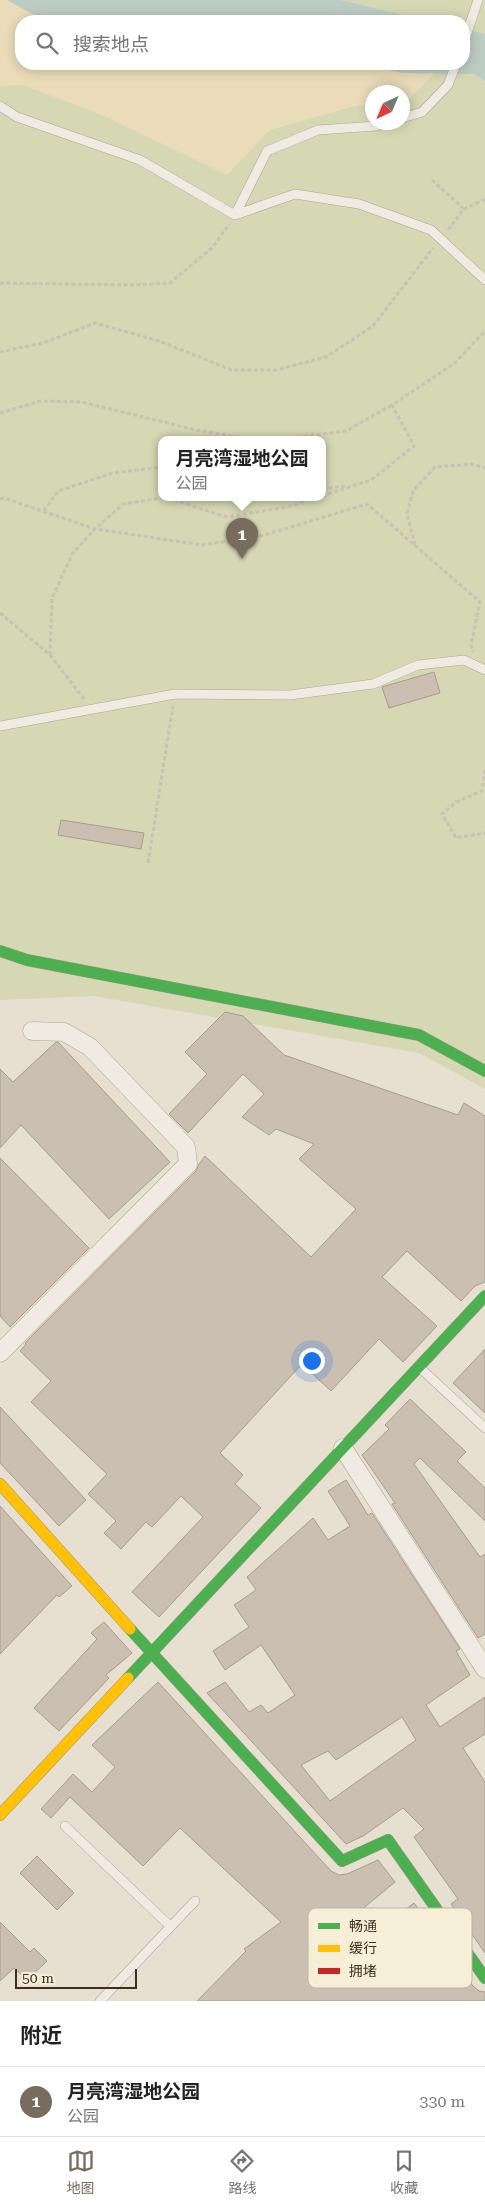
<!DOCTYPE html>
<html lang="zh">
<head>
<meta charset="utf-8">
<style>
  :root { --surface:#fff; --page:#f6f6f6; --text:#222; --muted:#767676; --line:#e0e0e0; --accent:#786c5e }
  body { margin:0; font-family:"Roboto Serif","Noto Sans SC",serif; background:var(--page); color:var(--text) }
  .compass { position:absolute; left:365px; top:85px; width:45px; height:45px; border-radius:50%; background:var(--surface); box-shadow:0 2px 12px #0003; rotate:224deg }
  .scale { position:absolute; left:15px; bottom:12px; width:122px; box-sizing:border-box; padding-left:5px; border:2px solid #3d2e20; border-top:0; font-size:14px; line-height:18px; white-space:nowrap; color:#3d2e20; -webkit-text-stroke:4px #f7eed8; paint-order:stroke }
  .you { position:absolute; left:311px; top:1360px; width:18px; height:18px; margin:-12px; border:4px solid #fff; border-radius:50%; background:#1a73e8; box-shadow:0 0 0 8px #1a73e833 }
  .badge { display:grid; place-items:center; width:32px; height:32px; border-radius:50%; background:var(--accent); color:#fff; font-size:16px; font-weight:700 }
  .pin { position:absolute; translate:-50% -41px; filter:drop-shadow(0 1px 2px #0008) }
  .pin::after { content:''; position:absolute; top:26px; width:18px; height:15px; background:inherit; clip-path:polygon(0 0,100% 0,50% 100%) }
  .popup { position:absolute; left:158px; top:436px; width:168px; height:65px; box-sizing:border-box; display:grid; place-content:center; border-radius:10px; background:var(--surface); filter:drop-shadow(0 1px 4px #0005); font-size:16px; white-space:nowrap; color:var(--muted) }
  .popup b { font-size:19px; color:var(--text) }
  .popup::after { content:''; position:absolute; left:50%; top:100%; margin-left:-10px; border:10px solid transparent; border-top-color:var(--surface) }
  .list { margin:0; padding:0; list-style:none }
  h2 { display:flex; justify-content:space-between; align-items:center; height:65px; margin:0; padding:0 20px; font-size:21px }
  h2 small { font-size:16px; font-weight:400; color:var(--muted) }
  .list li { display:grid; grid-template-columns:32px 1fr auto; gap:15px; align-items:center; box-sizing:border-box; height:70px; padding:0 20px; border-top:1px solid var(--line) }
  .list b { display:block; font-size:19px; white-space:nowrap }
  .list p { margin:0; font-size:16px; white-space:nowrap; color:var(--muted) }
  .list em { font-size:16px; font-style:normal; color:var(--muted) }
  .icon { flex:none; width:28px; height:28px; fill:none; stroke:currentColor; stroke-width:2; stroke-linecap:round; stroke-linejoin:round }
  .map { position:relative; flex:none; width:485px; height:2001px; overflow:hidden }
  .search { position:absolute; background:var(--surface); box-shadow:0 2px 12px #0003; left:15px; right:15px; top:15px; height:55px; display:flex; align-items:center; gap:12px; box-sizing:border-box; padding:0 18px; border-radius:20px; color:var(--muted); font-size:19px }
  .sheet { height:135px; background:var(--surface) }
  nav { display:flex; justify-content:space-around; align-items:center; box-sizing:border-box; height:70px; border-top:1px solid var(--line); background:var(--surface); font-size:14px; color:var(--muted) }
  nav a { display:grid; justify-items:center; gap:2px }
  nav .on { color:var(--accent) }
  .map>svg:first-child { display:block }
  .green { fill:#d6d7b3; fill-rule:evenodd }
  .sand { fill:#eadcb9 }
  .water { fill:#bcccc2 }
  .building { fill:#cbbfb2; stroke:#a89c90; fill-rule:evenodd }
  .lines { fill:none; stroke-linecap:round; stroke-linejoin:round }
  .lane-casing { stroke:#ada599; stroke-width:10 }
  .street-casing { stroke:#ada599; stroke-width:19 }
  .fast-casing { stroke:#9c958a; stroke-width:12 }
  .slow-casing { stroke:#9c958a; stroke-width:12 }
  .path { stroke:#c8c2b9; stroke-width:3; stroke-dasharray:4 2.5; stroke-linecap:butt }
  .lane { stroke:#efebe3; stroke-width:9 }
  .street { stroke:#efebe3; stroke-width:18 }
  .fast { stroke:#4caf50; stroke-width:11 }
  .slow { stroke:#ffc107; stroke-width:11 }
  .key { fill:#f7eed8; stroke:#bfb4a1; stroke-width:1 }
  .key-label { font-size:14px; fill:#3d2e20 }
</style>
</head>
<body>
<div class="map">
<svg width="485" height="2001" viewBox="0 0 485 2001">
  <rect width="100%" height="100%" fill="#e7e0d1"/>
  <path class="green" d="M0 0H485V1089L419 1053 94 996 0 1000ZM21 21H464V64H21ZM372 92H402V122H372ZM162 440H322V498H162Z"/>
  <path class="sand" d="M0 0H7L40 18 56 21H21V64H359L403 73H435L409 99 403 100 402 92H372V104L351 107 270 130 227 175 104 116 23 85 0 86Z"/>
  <path class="water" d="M7 0H341L428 21H275L267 18 243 21H56L40 18Z
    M464 29 485 34V81L474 74 403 73 359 64H464Z"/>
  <path class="building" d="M434 672 440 693 389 708 382 687Z
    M61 820 144 833 141 849 58 835Z
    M225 1012 243 1016 284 1055 458 1115 464 1103 485 1116V1282L475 1286 461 1301 407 1251 382 1277 437 1326 403 1362 379 1339 331 1391 302 1364 220 1453 243 1475 235 1484 261 1508 159 1617 132 1592 203 1517 181 1496 152 1527 146 1522 121 1549 104 1533 116 1521 88 1494 107 1474 31 1402 51 1381 20 1351 26 1344 25 1343 196 1171 199 1164 205 1156 311 1257 356 1209 299 1159 314 1144 276 1129 269 1135 242 1117 264 1094 243 1074 188 1133 169 1114 207 1074 185 1052Z
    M56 1042H58L170 1162 109 1219 21 1125 0 1148V1069L13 1082Z
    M0 1158 89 1248 10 1327 0 1316Z
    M485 1349V1413L453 1383Z
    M410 1399 466 1452 457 1461 485 1488V1521L420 1458 414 1464 480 1557 485 1554V1634L478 1638 392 1504 395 1503 362 1455 389 1429 385 1425Z
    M0 1407 86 1500 59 1526 0 1463Z
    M346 1480 368 1515 372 1513 460 1649 456 1651 470 1675 426 1705 440 1727 485 1697V1734L463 1748 485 1782V1953L451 1904 458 1899 414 1837 424 1829 403 1808 363 1836 346 1844 207 1693 225 1682 249 1712 261 1705 268 1713 295 1695 261 1645 225 1670 213 1651 249 1627 234 1605 256 1590 247 1577 313 1518 328 1540 350 1526 328 1491ZM402 1717 416 1740 330 1801 301 1765 328 1751 336 1760Z
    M0 1506 72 1586 59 1597 57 1595 0 1654Z
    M104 1622 132 1653 106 1675 109 1678 59 1731 34 1708 97 1639 91 1633Z
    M158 1682 331 1871 339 1875 347 1874 378 1860 395 1882 360 1911 376 1932 414 1903 473 1986 479 1991 485 1992V2001H197L246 1951 244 1949 281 1922 180 1828 143 1866 70 1797 51 1818 41 1809 73 1774 92 1792 115 1767 92 1745Z
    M37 1856 74 1893 57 1910 20 1873Z
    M0 1922 30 1952 34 1948 47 1961 27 1980 14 1968 0 1981Z"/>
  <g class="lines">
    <g class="lane-casing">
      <path id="lane" d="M464 42 478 0
        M0 106 17 117 140 160 235 215 295 194 359 204 431 230 485 280
        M402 118 422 112 448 85 456 64
        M235 215 267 151 318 130 376 126 387 122
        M0 726 175 694 290 695 373 684 418 665 464 660 485 670
        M419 1367 485 1428
        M65 1826 170 1926
        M100 2001 195 1901"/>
    </g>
    <g class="street-casing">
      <path id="street" d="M0 1353 188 1164 186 1147 90 1047 64 1032 32 1031
        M343 1448 485 1669"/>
    </g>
    <g class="fast-casing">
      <path id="fast" d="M0 951 27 960 419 1035 485 1071
        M130 1629 342 1861 388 1840 485 1978
        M128 1678 485 1296"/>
    </g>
    <g class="slow-casing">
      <path id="slow" d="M0 1484 130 1629
        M0 1815 128 1678"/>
    </g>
    <path class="path" d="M432 180 464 209
      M448 230 464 209 485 199
      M0 283 134 285 170 283 213 247 229 224
      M0 352 43 343 95 323 159 341 232 370H276L326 357 373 326 433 248
      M0 413 40 401 82 402 196 430 256 440
      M278 440 346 431 392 405
      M322 489 345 486
      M322 496 371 480 414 446 392 405 455 363 485 331
      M168 498 227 517 287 507 315 498
      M0 499 4 498 95 529 202 545 261 536 367 504 480 602 471 645 473 652
      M44 511 58 491 113 473 162 467
      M415 545 407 514 413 491 435 467 472 464 485 468
      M0 613 50 655 84 699
      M50 655 52 598 73 553 95 529 123 504 162 498
      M485 770 482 791 456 802 442 814 456 838 485 833
      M148 863 173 706"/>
    <use href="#lane" class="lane"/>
    <use href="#street" class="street"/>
    <use href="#fast" class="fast"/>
    <use href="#slow" class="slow"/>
  </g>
  <rect x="308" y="1908" width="164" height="80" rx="8" class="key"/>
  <rect x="318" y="1923" width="22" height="6" fill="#4caf50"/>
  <rect x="318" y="1945" width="22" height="7" fill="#ffc107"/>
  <rect x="318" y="1968" width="22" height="6" fill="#c62828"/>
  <g class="key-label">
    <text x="349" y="1931">畅通</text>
    <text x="349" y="1953">缓行</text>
    <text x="349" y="1976">拥堵</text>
  </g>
</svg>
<svg class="compass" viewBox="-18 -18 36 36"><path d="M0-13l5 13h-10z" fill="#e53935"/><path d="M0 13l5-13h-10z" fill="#767676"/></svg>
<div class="scale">50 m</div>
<div class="you"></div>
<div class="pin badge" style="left:242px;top:559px">1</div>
<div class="popup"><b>月亮湾湿地公园</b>公园</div>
<div class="search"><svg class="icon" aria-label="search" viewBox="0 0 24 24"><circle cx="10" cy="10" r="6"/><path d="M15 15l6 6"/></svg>搜索地点</div>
</div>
<section class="sheet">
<h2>附近<small></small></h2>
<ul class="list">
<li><span class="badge">1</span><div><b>月亮湾湿地公园</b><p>公园</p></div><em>330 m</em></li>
</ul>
</section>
<nav>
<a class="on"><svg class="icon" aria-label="map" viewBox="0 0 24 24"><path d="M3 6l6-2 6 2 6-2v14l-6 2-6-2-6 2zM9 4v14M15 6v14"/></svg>地图</a>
<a><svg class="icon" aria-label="directions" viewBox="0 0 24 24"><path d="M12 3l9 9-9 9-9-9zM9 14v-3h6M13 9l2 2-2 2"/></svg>路线</a>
<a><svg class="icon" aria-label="saved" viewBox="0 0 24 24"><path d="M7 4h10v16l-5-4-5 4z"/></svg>收藏</a>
</nav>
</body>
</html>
